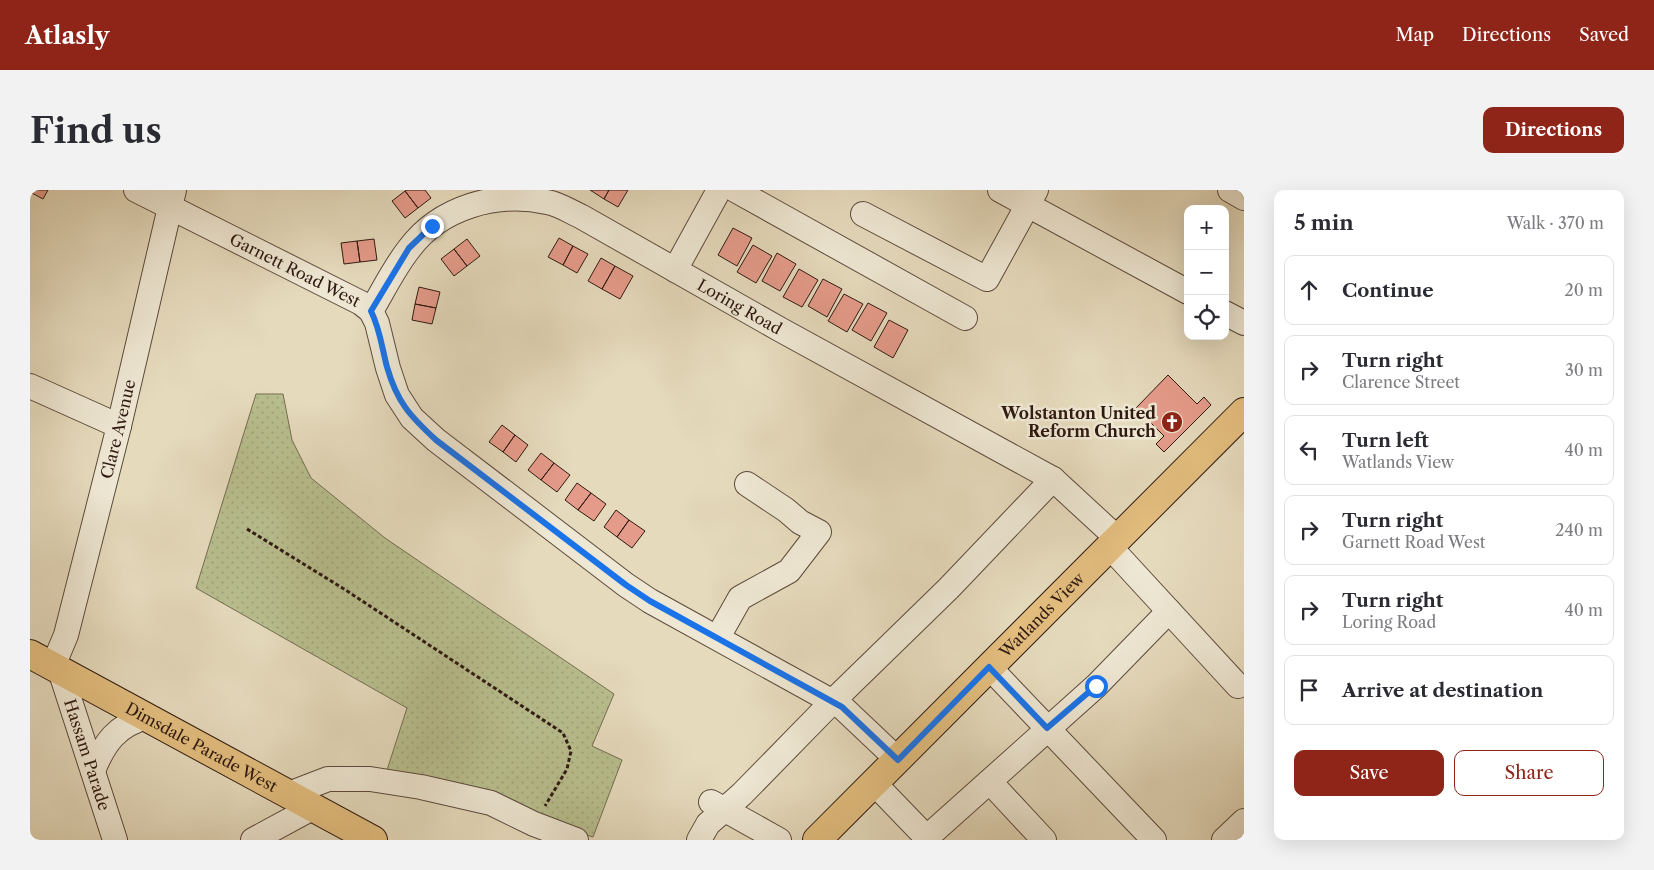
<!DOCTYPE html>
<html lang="en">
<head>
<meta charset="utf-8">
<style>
  :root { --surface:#fff; --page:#f2f2f3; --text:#2b2b33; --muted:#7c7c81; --line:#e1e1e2; --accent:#8f2418 }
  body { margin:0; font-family:"Libre Caslon Text",serif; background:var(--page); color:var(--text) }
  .controls { position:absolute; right:15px; top:15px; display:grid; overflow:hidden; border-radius:10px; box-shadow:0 5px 20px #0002 }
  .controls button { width:45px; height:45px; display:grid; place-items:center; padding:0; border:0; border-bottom:1px solid var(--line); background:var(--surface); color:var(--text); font:25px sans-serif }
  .stop { position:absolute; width:15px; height:15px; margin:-11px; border:4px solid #1a73e8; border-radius:50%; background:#fff }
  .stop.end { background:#1a73e8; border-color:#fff; box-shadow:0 1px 5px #0008 }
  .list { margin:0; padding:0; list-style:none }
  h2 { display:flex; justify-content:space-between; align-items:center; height:65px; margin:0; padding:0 20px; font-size:21px }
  h2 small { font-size:16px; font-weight:400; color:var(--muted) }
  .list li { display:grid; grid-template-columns:32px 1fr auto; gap:15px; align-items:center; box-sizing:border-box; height:70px; margin:0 10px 10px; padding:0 10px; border:1px solid var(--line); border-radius:10px }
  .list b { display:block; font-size:19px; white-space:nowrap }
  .list p { margin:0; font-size:16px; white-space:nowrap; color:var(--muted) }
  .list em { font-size:16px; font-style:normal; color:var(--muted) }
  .actions { display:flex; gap:10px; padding:15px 20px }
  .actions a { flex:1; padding:11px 0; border:1px solid var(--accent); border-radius:10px; text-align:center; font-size:18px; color:var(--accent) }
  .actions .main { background:var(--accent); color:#fff }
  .icon { flex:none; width:28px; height:28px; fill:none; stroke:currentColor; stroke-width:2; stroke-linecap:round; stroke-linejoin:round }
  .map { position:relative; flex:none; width:1214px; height:650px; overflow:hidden; border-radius:10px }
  header { display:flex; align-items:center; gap:30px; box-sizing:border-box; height:70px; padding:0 25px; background:var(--accent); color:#fff }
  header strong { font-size:24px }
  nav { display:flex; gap:28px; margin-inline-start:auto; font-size:18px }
  .intro { display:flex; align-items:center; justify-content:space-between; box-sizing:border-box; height:120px; padding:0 30px }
  h1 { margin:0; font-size:35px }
  .button { padding:12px 22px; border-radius:10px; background:var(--accent); color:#fff; font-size:18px; font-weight:700 }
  main { display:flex; gap:30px; padding:0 30px }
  aside { flex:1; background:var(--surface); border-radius:10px; box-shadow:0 5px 20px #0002 }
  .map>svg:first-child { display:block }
  .grass { fill:url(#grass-dots); stroke:#746c50 }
  .building { fill:#e59b8a; stroke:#2f1a12 }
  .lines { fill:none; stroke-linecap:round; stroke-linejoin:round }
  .minor-casing { stroke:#5c4a3c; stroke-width:26 }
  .major-casing { stroke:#2f1a12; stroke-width:30 }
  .path { stroke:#2f1a12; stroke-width:3; stroke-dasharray:4 2.5; stroke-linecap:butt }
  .minor { stroke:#eee7d3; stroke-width:24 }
  .major { stroke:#e2bd7e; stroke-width:28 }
  .route { stroke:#1a73e8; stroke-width:6 }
  .labels { text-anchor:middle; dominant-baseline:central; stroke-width:5; stroke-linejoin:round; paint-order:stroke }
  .street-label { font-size:16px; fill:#2f1a12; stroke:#eee7d3 }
  .poi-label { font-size:16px; font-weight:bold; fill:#2f1a12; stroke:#eee7d3; text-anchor:end }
</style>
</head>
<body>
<header>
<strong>Atlasly</strong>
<nav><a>Map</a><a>Directions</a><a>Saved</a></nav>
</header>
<div class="intro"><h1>Find us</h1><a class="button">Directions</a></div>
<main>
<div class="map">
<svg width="1214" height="650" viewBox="0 0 1214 650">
  <defs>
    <pattern id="grass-dots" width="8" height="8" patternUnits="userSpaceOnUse" patternTransform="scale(1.25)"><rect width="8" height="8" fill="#b8be8e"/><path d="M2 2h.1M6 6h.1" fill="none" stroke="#9ea379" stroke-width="1.8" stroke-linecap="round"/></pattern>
  </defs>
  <rect width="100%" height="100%" fill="#e5dabc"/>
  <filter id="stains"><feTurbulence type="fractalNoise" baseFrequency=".004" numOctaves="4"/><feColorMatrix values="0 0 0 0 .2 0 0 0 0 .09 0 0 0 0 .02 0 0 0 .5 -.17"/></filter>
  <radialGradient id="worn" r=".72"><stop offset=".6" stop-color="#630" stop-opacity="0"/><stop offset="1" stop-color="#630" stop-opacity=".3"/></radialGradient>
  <path class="grass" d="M226 204H253L262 250 281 288 355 348 584 504 562 556 592 570 563 647 357 580 377 518 166 398Z"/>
  <path class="building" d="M0 0H18L13 9 0 2Z
    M377 0H395L401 8 388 18 375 1Z
    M560 0H579L574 9Z
    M579 0H598L588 17 574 9Z
    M375 1 388 18 375 28 362 11Z
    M703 38 722 48 707 76 688 65Z
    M529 48 543 56 533 75 518 67Z
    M344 49 347 70 330 72 327 51Z
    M437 49 450 66 437 76 424 59Z
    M327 51 330 72 314 74 311 53Z
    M723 55 742 66 726 93 707 82Z
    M543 56 558 64 547 83 533 75Z
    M424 59 437 76 424 86 411 69Z
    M747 63 766 74 750 101 732 91Z
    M571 68 585 76 572 99 558 91Z
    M585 76 603 86 590 109 572 99Z
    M769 79 788 90 772 117 753 107Z
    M793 89 812 99 797 127 778 116Z
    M389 97 410 102 406 118 385 114Z
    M814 104 833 114 817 142 798 131Z
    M838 113 857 123 841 151 822 140Z
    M385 114 406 118 402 134 382 130Z
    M859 130 878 140 863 168 844 157Z
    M1138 185 1167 214 1174 207 1181 215 1134 262 1126 254 1134 246 1106 218Z
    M472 235 485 245 473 262 459 252Z
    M485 245 498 255 486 272 473 262Z
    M511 263 524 273 511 290 498 280Z
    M524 273 540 285 527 302 511 290Z
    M547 293 561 303 548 320 535 310Z
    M561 303 576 314 564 331 548 320Z
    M586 320 599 330 587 347 574 337Z
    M599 330 615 341 602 358 587 347Z"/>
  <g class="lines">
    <g class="minor-casing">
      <g id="minor">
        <path id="s1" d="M106 0 331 113 341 121 347 133 358 178 367 205 382 228 406 250 596 395 620 411 812 517 868 570"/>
        <path d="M705 0 935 128"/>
        <path d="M970 0 1158 102"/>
        <path d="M1200 0 1214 8"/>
        <path d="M833 24 957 89 1006 0"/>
        <path d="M645 80 689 0"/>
        <path id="s2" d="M341 121C353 101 364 78 379 59 410 17 467 1 517 12 529 14 541 22 552 27L751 140 1023 289 1088 349"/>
        <path d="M1195 123 1214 133"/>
        <path d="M0 196 89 236"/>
        <path d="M1080 357 1208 496"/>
        <path d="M688 447 710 408 759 381 789 342 770 332 756 320 717 294"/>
        <path id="s3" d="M23 476 36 445 89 236 144 0"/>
        <path d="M959 477 1124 650"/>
        <path id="s4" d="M30 480 85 650"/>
        <path d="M63 581C74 553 87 535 117 527"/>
        <path d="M960 592 1014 650"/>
        <path d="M844 593 899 650"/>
        <path d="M259 604 298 589H340L391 597 461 613 504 634 546 650"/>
        <path d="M681 612 749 650"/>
        <path d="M223 650 284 617"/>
        <path d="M669 650 678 634 712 604 803 511 919 398 1023 289"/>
        <path d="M894 650 1066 496 1139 421"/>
        <path d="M1194 650 1214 631"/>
      </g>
    </g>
    <g class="major-casing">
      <g id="major">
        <path id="s5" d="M0 464 343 650"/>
        <path id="s6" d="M787 650 1214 222"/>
      </g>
    </g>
    <path class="path" d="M217 339 314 399 533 543 541 561 537 579 515 616"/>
    <use href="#minor" class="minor"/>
    <use href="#major" class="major"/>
  </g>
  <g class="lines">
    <path class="route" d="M402 36 379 58 341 121C350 139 352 158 357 177 367 212 380 226 406 250L596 395 620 411 812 517 868 570 959 477 1017 538 1066 496"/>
  </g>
  <defs>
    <g id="church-disc" transform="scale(1.125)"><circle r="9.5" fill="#8f2418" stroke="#eee7d3"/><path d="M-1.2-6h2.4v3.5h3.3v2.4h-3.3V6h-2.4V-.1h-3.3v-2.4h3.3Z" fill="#fff"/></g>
  </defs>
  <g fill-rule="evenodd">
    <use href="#church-disc" x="1142" y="232"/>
  </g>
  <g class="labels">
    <g class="street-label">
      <text stroke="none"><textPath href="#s1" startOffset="178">Garnett Road West</textPath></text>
      <text stroke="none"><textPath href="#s2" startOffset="446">Loring Road</textPath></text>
      <text stroke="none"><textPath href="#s3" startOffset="246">Clare Avenue</textPath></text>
      <text stroke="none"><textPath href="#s6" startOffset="318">Watlands View</textPath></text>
      <text stroke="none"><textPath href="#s5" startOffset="195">Dimsdale Parade West</textPath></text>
      <text stroke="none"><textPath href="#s4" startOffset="89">Hassam Parade</textPath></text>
    </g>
    <g class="poi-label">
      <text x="1126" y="223">Wolstanton United<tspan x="1126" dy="18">Reform Church</tspan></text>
    </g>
  </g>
  <rect width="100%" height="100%" filter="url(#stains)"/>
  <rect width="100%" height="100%" fill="url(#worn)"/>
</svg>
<div class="controls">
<button>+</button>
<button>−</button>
<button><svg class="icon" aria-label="locate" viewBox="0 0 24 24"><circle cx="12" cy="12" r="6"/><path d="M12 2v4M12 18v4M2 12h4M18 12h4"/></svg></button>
</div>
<div class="stop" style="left:1066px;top:496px"></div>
<div class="stop end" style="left:402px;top:36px"></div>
</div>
<aside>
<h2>5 min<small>Walk · 370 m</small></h2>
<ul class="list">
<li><svg class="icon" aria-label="ahead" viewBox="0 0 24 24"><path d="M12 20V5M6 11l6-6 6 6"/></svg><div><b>Continue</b></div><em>20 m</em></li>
<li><svg class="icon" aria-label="right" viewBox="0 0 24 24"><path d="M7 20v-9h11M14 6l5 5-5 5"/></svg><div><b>Turn right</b><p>Clarence Street</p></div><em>30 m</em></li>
<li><svg class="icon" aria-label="left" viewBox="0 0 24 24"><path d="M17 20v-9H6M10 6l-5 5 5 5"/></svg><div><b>Turn left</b><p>Watlands View</p></div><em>40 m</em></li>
<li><svg class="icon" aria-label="right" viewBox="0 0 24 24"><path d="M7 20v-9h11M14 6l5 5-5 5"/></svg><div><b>Turn right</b><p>Garnett Road West</p></div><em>240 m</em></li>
<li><svg class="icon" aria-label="right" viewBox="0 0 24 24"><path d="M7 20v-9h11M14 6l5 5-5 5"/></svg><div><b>Turn right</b><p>Loring Road</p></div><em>40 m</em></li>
<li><svg class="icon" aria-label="arrive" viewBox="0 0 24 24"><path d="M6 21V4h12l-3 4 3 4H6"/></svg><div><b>Arrive at destination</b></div></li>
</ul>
<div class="actions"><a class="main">Save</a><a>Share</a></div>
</aside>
</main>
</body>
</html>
